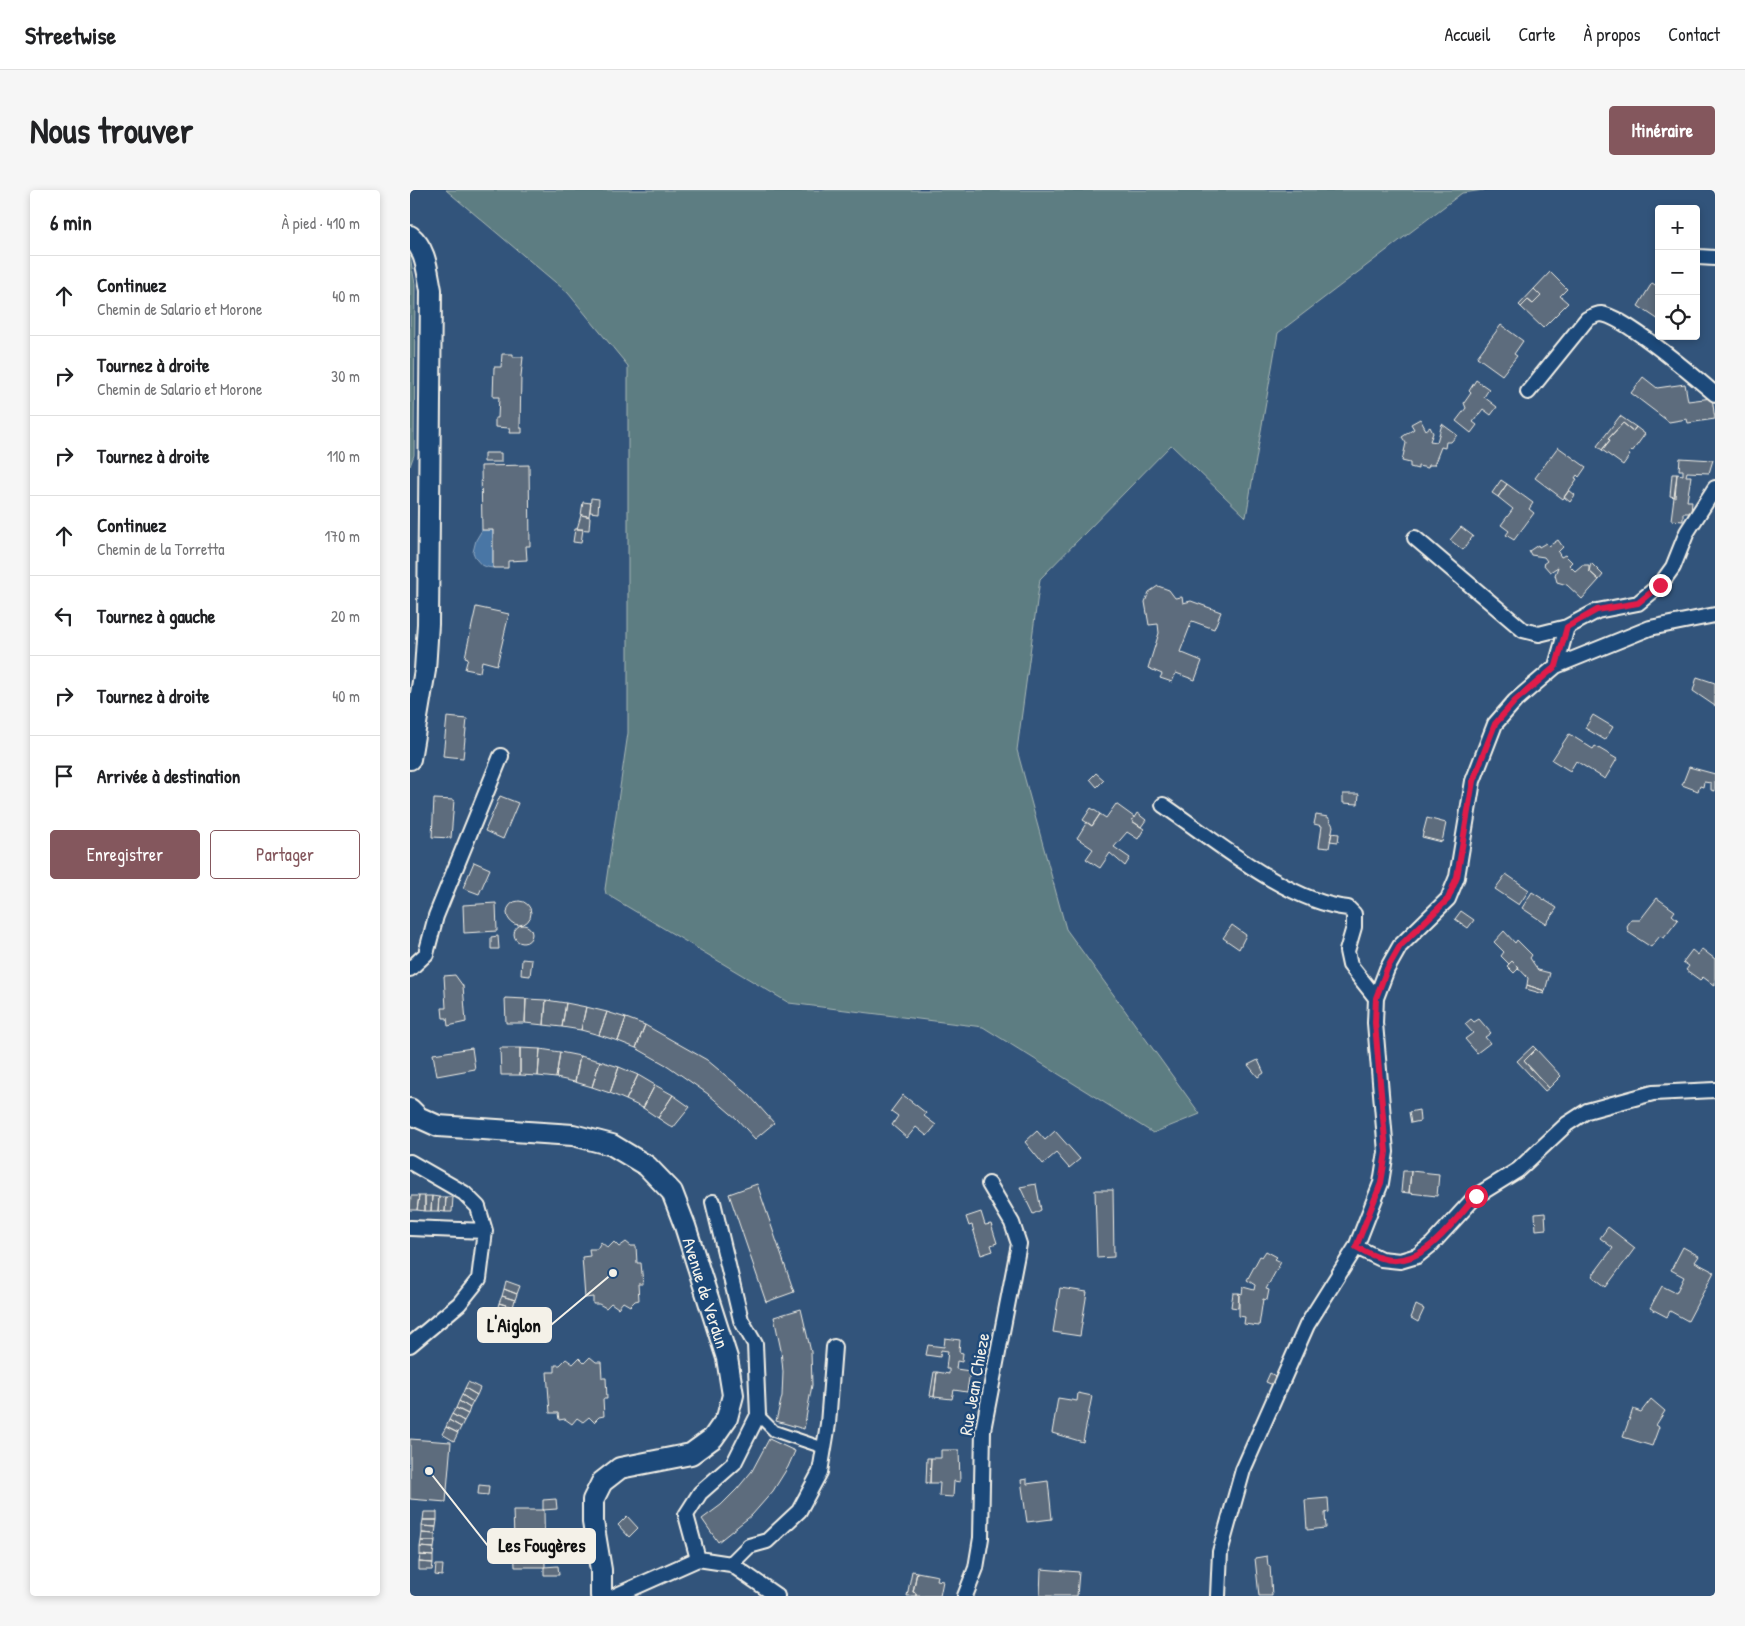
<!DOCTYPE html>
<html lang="fr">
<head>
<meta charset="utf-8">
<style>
  :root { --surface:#fff; --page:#f6f6f6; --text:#202124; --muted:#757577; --line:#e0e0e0; --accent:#84575d }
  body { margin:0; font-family:"Patrick Hand",sans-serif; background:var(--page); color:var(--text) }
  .controls { position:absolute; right:15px; top:15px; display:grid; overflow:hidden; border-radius:5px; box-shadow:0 2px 8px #0003 }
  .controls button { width:45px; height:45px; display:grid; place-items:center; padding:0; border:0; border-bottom:1px solid var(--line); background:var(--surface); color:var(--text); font:25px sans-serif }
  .stop { position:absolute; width:15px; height:15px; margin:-11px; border:4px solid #e11d48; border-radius:50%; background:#fff }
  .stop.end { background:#e11d48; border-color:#fff; box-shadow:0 1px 5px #0008 }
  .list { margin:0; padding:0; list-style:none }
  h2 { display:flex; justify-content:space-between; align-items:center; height:65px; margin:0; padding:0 20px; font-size:21px }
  h2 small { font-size:16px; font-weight:400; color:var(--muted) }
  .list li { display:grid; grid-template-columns:32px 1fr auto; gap:15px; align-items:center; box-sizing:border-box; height:80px; padding:0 20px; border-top:1px solid var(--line) }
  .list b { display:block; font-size:19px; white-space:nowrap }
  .list p { margin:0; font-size:16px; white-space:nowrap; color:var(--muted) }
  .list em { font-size:16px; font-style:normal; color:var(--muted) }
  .actions { display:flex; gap:10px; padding:15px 20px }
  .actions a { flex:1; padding:11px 0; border:1px solid var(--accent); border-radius:5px; text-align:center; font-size:18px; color:var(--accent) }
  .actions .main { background:var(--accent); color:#fff }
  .icon { flex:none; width:28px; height:28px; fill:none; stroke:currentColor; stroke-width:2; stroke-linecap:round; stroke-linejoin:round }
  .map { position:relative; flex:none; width:1305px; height:1406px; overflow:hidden; border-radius:5px }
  header { display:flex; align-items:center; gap:30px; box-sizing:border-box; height:70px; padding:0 25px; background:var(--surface); border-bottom:1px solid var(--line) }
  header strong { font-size:24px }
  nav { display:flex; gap:28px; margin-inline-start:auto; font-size:18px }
  .intro { display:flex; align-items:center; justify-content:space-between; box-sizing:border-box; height:120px; padding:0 30px }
  h1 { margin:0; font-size:35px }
  .button { padding:12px 22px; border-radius:5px; background:var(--accent); color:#fff; font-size:18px; font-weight:700 }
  main { display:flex; gap:30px; padding:0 30px }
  aside { flex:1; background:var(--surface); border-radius:5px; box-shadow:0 2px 8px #0003 }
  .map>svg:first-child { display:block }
  .green { fill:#5d7d82; stroke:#a8b7b5 }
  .water { fill:#4a76a5; stroke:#8ea7c0 }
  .building { fill:#5d6c7d; stroke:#f4f1e8 }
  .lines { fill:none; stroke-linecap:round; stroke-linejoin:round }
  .pedestrian-casing { stroke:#f4f1e8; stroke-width:14 }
  .minor-casing { stroke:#f4f1e8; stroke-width:18 }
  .secondary-casing { stroke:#f4f1e8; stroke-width:24 }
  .pedestrian { stroke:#1f4a7a; stroke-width:10 }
  .minor { stroke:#1f4a7a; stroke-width:14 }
  .secondary { stroke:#1f4a7a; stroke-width:20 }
  .route { stroke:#e11d48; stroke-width:6 }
  .labels { text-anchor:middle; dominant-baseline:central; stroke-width:5; stroke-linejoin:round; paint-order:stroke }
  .street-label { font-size:18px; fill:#f4f1e8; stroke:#1f4a7a }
  .leader { fill:none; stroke:#f4f1e8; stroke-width:2 }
  .callout-dot { fill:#f4f1e8; stroke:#1f4a7a; stroke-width:2 }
  .callout { fill:#f4f1e8; stroke:#f4f1e8; stroke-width:2 }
  .callout-label { font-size:19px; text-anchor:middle; font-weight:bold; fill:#111 }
</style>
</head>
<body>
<header>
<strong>Streetwise</strong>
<nav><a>Accueil</a><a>Carte</a><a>À propos</a><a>Contact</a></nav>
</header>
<div class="intro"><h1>Nous trouver</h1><a class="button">Itinéraire</a></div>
<main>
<aside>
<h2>6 min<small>À pied · 410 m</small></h2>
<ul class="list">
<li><svg class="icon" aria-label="ahead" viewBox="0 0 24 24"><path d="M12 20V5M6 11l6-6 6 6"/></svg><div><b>Continuez</b><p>Chemin de Salario et Morone</p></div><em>40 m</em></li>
<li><svg class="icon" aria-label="right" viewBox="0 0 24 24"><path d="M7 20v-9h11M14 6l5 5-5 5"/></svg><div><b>Tournez à droite</b><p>Chemin de Salario et Morone</p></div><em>30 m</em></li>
<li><svg class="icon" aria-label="right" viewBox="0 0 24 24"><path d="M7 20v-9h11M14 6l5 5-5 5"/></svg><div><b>Tournez à droite</b></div><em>110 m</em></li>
<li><svg class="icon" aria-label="ahead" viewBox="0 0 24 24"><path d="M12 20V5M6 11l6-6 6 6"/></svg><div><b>Continuez</b><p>Chemin de la Torretta</p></div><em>170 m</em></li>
<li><svg class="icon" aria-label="left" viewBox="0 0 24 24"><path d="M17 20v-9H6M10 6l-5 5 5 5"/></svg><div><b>Tournez à gauche</b></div><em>20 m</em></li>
<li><svg class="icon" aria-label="right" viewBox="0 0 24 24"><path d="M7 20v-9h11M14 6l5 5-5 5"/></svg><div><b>Tournez à droite</b></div><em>40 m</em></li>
<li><svg class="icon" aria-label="arrive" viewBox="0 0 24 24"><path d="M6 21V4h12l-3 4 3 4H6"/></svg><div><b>Arrivée à destination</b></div></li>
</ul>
<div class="actions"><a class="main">Enregistrer</a><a>Partager</a></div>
</aside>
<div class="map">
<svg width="1305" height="1406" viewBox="0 0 1305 1406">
  <rect width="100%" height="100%" fill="#32547b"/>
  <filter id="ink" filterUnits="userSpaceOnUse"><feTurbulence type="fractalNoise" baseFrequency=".02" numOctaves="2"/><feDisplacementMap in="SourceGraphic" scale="10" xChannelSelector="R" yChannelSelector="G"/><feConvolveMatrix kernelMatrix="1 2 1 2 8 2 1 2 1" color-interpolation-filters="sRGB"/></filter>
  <g filter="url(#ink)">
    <path class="green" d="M36 0H1074L1052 3 868 143 836 327 761 255 630 389 607 560 656 739 790 924 743 943 573 837 379 813 196 704 195 699 218 543V176L158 103Z
      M0 66 5 94 4 265 0 276Z"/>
    <path class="water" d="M72 340H83V378C72 377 67 373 63 362L66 350Z"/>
    <path class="building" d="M1140 82 1157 99 1150 106 1158 113 1133 138 1111 117 1118 110 1123 114 1131 106 1124 99Z
      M1242 93 1249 97V130L1228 116Z
      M1124 99 1131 106 1123 114 1118 110 1111 117 1109 115Z
      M1091 135 1113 151 1104 164 1107 166 1092 185 1067 167Z
      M92 164H103V167H113L111 186 110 238H112V243H99L100 238 85 237V228H88L89 207H83L84 177H91Z
      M1233 187 1247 198 1275 194 1278 211 1302 208 1305 229 1278 233 1277 229 1259 232 1221 203Z
      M1066 190 1079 199 1074 207 1087 217 1081 225 1073 219 1063 232 1067 235 1061 243 1046 231 1056 218 1054 213 1061 203 1059 201Z
      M1210 226 1226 237 1223 241 1213 233 1198 249 1200 250 1192 260 1187 256Z
      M1010 229 1016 240 1020 237 1023 243 1020 251 1027 252 1032 234 1047 245 1041 252H1036L1035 258 1031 257 1024 275H1019L1018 278 1008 276V279L1000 277V273L992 271 996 253 992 247 1004 239 1001 234Z
      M1213 233 1223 241 1226 237 1235 244 1222 262 1221 261 1218 264 1220 265 1213 275 1192 260 1200 250 1198 249Z
      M1148 257 1176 277 1169 287 1167 285 1165 288 1167 289 1153 309 1125 288Z
      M74 263H91V272H74Z
      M1270 268 1303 270 1299 283 1277 282 1276 286H1281L1277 311H1282L1281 323H1273V331L1261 330 1267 284 1273 285V280H1269Z
      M119 275 120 356H116L117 370 98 371V378H83V340H72L71 276Z
      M1262 284H1267L1265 307 1260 306Z
      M1091 290 1097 294 1088 307 1082 303Z
      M1097 294 1123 313 1119 319 1124 323 1104 350 1096 345 1099 341 1091 335 1103 319 1088 307Z
      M1159 300 1165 305 1160 312 1154 307Z
      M181 308 189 309 188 323 180 322Z
      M173 312 181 313 179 326 171 325Z
      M171 325 180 327 179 340 167 339Z
      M1051 337 1063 346 1053 360 1040 350Z
      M165 339H173L171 353 163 352Z
      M1148 350 1153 357 1148 362 1151 367 1155 365 1162 372 1159 375 1165 381 1172 375H1179V381L1189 390 1172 409 1157 395 1147 392 1145 385 1148 377 1140 382 1133 374 1137 371 1134 367 1121 365 1119 361 1128 355 1129 357 1136 353 1139 356Z
      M1181 373 1193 385 1189 390 1179 381Z
      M748 396 759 400 765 408 772 407 773 413 781 411 811 422 804 439 782 431 770 462 792 471 785 490 766 483 762 492 750 488 752 484 738 478 749 443 748 434 739 435 735 412 739 402Z
      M66 417 99 424 87 475 72 471 70 482 55 479 58 468 55 467Z
      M1287 487 1305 493V516L1283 501Z
      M1183 525 1203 537 1195 550 1175 538Z
      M37 527 57 529 53 568 33 566Z
      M1159 544 1183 559 1185 556 1207 569 1195 589 1166 571 1160 581 1142 570Z
      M1279 577 1305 584V601L1301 600V593L1294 592 1293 597 1290 596 1288 601 1272 595Z
      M686 583 694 590 687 597 680 589Z
      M933 604H949L948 614 933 613Z
      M90 606 108 613 93 649 75 641Z
      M24 609 44 610 41 648 22 647Z
      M706 614 724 627 722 631 734 639 728 649 717 642 704 657 720 668 715 676 700 663 690 678 676 669 683 659 667 648 677 632 682 636 690 624 696 628Z
      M681 618 690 624 682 636 673 630Z
      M727 623 736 630 731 637 722 631Z
      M906 625 918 627 923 636 919 658 909 657 912 636 904 634Z
      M1017 628 1036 633 1032 652 1012 647Z
      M922 643 929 644 928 652 920 651Z
      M64 672 80 679 69 704 53 698Z
      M1096 684 1119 700 1109 715 1085 699Z
      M1122 702 1147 718 1136 734 1112 718Z
      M1247 708 1265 721 1262 725 1268 730 1254 748 1250 746 1241 757 1218 742 1217 736 1221 730H1230Z
      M97 723a12 12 0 1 1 24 0a12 12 0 1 1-24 0Z
      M86 713 87 741 54 743 53 715Z
      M1051 721 1064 730 1058 738 1045 729Z
      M822 735 836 745 829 759 813 748Z
      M104 744a9 9 0 1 1 18 0a9 9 0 1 1-18 0Z
      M1094 741 1105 753 1107 750 1122 765 1120 768 1128 780 1140 783 1135 801 1117 795 1118 788 1102 771 1099 774 1091 766 1094 762 1084 752Z
      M88 746 89 759H81V747Z
      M1292 759 1305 769V796L1293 787 1290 790 1276 780 1279 776 1273 772 1282 760 1288 765Z
      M112 769 122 770 120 786 111 785Z
      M1102 771 1109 778 1104 783 1097 776Z
      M45 785 53 796 56 832 38 836 37 828H33L32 818H36L34 786Z
      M1117 795 1135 801 1134 804 1116 799Z
      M95 808 116 809 115 833H96Z
      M116 809 136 810 134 835 115 833Z
      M136 810 156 813 152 837 134 835Z
      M156 813 176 817 171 840 152 837Z
      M176 817 197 822 189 845 171 840Z
      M197 822 216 828 208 851 189 845Z
      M216 828 235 835 226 858 208 851Z
      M1061 829 1064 832 1069 829 1081 843 1075 847 1080 853 1067 863 1055 849 1063 843 1055 834Z
      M235 835 297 870 339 905 364 933 345 949 327 929 298 904 258 876 226 858Z
      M1123 856 1126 859 1114 871 1139 898 1135 901 1107 871Z
      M62 858 65 879 27 886 23 864Z
      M90 858H110V885H91Z
      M110 858 130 859 128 886 110 885Z
      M130 859 150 862 146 888 128 886Z
      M1126 859 1151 886 1139 898 1114 871Z
      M150 862 170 866 165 892 146 888Z
      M170 866 190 871 182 897 165 892Z
      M848 870 854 883 848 887 838 875Z
      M190 871 209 877 200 903 182 897Z
      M209 877 228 885 216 910 200 903Z
      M228 885 245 895 233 918 216 910Z
      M245 895 263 905 248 928 233 918Z
      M263 905 280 917 263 938 248 928Z
      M493 905 516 923 514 926 526 935 517 946 506 937 497 948 482 935 488 926 481 921Z
      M1009 920 1010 931 1001 933 999 922Z
      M627 941 635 950 645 941 670 969 659 978 646 963 633 974 615 952Z
      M993 981H1001L999 1003 991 1002Z
      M1001 981 1029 984 1027 1006 999 1003Z
      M347 994 384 1102 356 1112 319 1004Z
      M626 994 631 1020 623 1024 610 997Z
      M685 1000H703L704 1067 687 1068Z
      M1 1006H9L7 1020H0Z
      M9 1006H15V1021L7 1020Z
      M15 1006H22L21 1021H15Z
      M22 1006 29 1007 28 1021H21Z
      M29 1007H36L35 1022 28 1021Z
      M36 1007H43L42 1022H35Z
      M571 1022 575 1035 581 1034 587 1053 581 1055 583 1061 571 1065 562 1035 559 1036 556 1027Z
      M1135 1023 1136 1039 1126 1040 1125 1024Z
      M1198 1037 1225 1058 1196 1097 1182 1086 1203 1058 1190 1048Z
      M191 1052 198 1058 204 1052 209 1057 216 1052 221 1056H226L227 1073H231L233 1094H228L229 1110 225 1111 220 1116 213 1112 208 1118 201 1113 196 1118 189 1114H183V1107L175 1108 172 1067 180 1066 179 1059H187Z
      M1273 1057 1289 1066 1285 1072 1304 1082 1278 1131 1260 1121 1257 1127 1240 1118 1252 1096 1266 1103 1274 1087 1261 1080Z
      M856 1061 867 1067 865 1069 871 1072 856 1099 859 1100 857 1110 853 1109 849 1136 834 1134 835 1127 829 1126V1103L832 1104 833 1097 844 1100 845 1095 837 1090 850 1066 852 1067Z
      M96 1091 110 1096 107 1104 94 1099Z
      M650 1098 677 1102 670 1146 643 1142Z
      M94 1099 107 1104 105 1110 92 1106Z
      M823 1103H829L828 1118 821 1117Z
      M92 1106 105 1110 103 1117 89 1113Z
      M89 1113 103 1117 101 1124 87 1120Z
      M1006 1115 1014 1119 1008 1132 1001 1128Z
      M391 1119 401 1162 402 1195 394 1239 366 1231 372 1206 373 1182 371 1160 364 1127Z
      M535 1148 550 1150 549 1162 553 1163 552 1172 547 1171 546 1179 560 1181 557 1202 544 1200 542 1209 524 1207 527 1182 539 1184V1179H536L538 1161 531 1160 530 1167 516 1165 518 1155 534 1157Z
      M180 1167 186 1172H191L192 1188H196L197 1209H193L194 1226 189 1227 184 1232 179 1227 173 1232 167 1228 162 1234 155 1229 149 1230 148 1223H140L137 1182H145V1175H150L156 1169 163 1174 169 1168 174 1173Z
      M524 1182H527L524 1207 520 1206Z
      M860 1183 867 1187 863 1195 856 1192Z
      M58 1192 70 1198 67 1205 55 1198Z
      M55 1198 67 1205 63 1212 52 1205Z
      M668 1203 682 1206 673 1252 642 1243 648 1208 667 1211Z
      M52 1205 63 1212 60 1218 49 1211Z
      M1241 1209 1255 1221 1246 1235 1249 1237 1242 1256 1213 1247 1223 1219 1231 1222Z
      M49 1211 60 1218 58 1224 46 1218Z
      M46 1218 58 1224 54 1231 42 1224Z
      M42 1224 54 1231 51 1237 39 1230Z
      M39 1230 51 1237 48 1243 36 1237Z
      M36 1237 48 1243 44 1251 32 1244Z
      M0 1249 41 1252 36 1312 0 1309Z
      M359 1249 385 1261 378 1277 363 1301 342 1325 308 1352 292 1329 311 1315 327 1299 342 1281Z
      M531 1260H549L550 1292 544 1291 543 1307 529 1306 530 1293H520L521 1268H531Z
      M517 1268H521L520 1293H516Z
      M617 1289V1294L638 1291 642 1329 617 1332 611 1290Z
      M69 1295 79 1296 78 1305 68 1304Z
      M918 1308 919 1322 915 1323 916 1338 897 1340 895 1310Z
      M146 1309 147 1319 133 1320V1310Z
      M103 1320H134L135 1377H105Z
      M14 1322H27V1330H13Z
      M217 1326 228 1338 219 1347 208 1335Z
      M13 1330H27L26 1337 12 1336Z
      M12 1336 26 1337 25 1344 12 1343Z
      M12 1343 25 1344V1351H11Z
      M11 1351H25L24 1358 10 1357Z
      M10 1357 24 1358 23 1366 10 1365Z
      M10 1365 23 1366V1373L9 1372Z
      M857 1366 858 1376H860L862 1406H849L845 1368Z
      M9 1372 23 1373 22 1380H9Z
      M26 1375H33L32 1386 25 1385Z
      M148 1376 149 1385H134V1377Z
      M631 1379 669 1382 667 1406H630Z
      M502 1381 507 1382 503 1402 506 1403V1406H497Z
      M507 1382 528 1386 527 1390 533 1391 530 1406H506V1403L503 1402Z"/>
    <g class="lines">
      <g class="pedestrian-casing">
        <path id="pedestrian" d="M348 1225 364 1241 414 1258"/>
      </g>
      <g class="minor-casing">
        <path id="minor" d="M1288 67 1305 68
          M1118 202 1177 129C1181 127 1187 124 1191 124 1214 126 1285 187 1305 204
          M1005 348 1113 440 1129 444 1157 437
          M1146 476 1157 437 1187 421 1228 413 1250 395 1263 377 1277 342 1305 298
          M753 615C803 649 877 712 938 718L944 724V737L937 761 940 775 966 808 965 833 976 962 971 993 946 1057 897 1135 833 1280 810 1362 808 1406
          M0 779 16 764 26 726 91 566
          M966 808 977 779 990 756 1038 709 1047 687 1063 591 1085 534 1105 511 1146 476 1240 438 1305 425
          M0 972 54 1003 68 1017 75 1041 69 1089 49 1114 0 1155
          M0 1038 75 1041
          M946 1057 971 1069 990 1071 1007 1066 1022 1054 1066 1006 1108 980 1157 934 1177 921 1243 903 1305 900
          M288 1369 276 1325 290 1303 324 1273 348 1225 345 1154 331 1130 303 1012
          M321 1374 339 1356 357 1351 389 1321 410 1282 418 1234 424 1157
          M205 1406 288 1369 321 1374 367 1406
          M555 1406 566 1378 571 1348 573 1240 609 1054 602 1033 579 994"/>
      </g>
      <g class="secondary-casing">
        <g id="secondary">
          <path d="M0 46C16 59 17 80 21 100L18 434 15 480 0 569"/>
          <path id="s1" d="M0 919 8 927 28 936 163 945 202 955 237 976 262 1002 275 1036 317 1168 323 1205 317 1228 303 1248 281 1264 210 1278 192 1292 183 1310V1332L191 1380V1406"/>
        </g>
      </g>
      <use href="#pedestrian" class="pedestrian"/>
      <use href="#minor" class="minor"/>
      <use href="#secondary" class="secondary"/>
    </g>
  </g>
  <g class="lines" filter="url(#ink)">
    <path class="route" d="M1066 1006C1042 1032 1013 1081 971 1068 962 1066 954 1061 946 1057L971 993 976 962 965 833 966 808 977 779 990 756 1038 709 1047 687 1063 591 1085 534 1105 511 1146 476 1157 437 1187 420 1228 413 1250 395"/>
  </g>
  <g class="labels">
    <g class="street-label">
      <text stroke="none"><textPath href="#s1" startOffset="392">Avenue de Verdun</textPath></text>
      <text transform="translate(564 1194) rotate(-80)">Rue Jean Chieze</text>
    </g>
  </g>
  <path class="leader" d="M203 1083L141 1135M19 1281L78 1356"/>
  <g class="callout-dot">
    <circle cx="203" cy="1083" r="5"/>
    <circle cx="19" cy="1281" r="5"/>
  </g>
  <g class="callout">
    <rect x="68" y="1118" width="73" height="34" rx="5"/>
    <rect x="78" y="1339" width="107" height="34" rx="5"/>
  </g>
  <g class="callout-label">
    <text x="104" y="1142">L'Aiglon</text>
    <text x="132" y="1362">Les Fougères</text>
  </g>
</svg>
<div class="controls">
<button>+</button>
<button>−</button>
<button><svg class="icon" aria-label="locate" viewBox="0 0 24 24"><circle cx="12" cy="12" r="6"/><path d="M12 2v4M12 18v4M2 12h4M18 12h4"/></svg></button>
</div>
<div class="stop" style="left:1066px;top:1006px"></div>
<div class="stop end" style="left:1250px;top:395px"></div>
</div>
</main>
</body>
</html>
